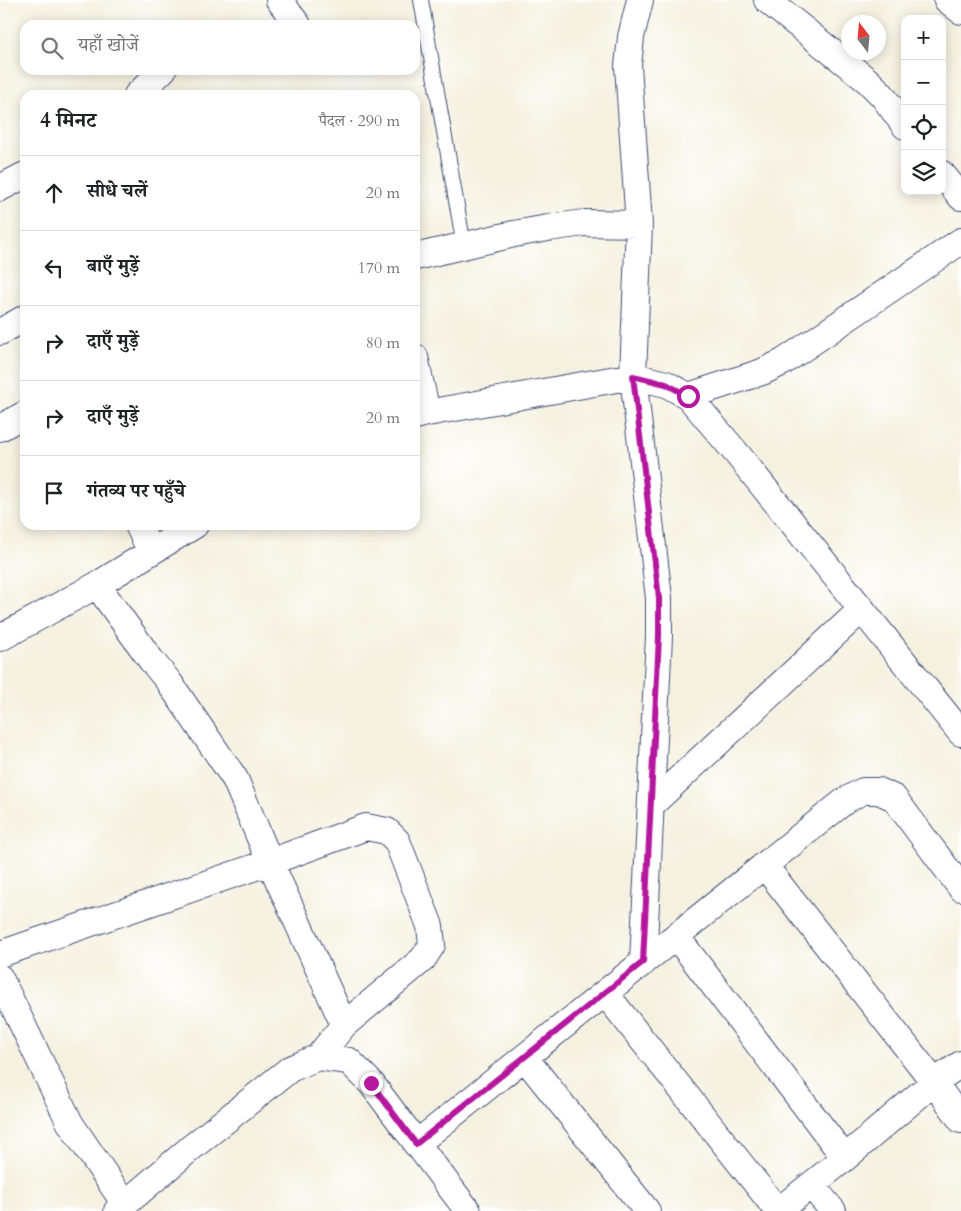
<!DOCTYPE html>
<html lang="hi">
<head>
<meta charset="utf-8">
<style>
  :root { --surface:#fff; --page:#f6f6f6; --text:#202124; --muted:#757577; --line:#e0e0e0 }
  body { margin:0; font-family:Cardo,"Noto Serif Devanagari",serif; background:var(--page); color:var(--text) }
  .controls { position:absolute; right:15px; top:15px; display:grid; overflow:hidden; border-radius:10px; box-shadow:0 2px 12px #0003 }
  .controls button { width:45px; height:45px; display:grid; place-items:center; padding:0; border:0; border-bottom:1px solid var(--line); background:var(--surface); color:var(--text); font:25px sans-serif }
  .compass { position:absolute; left:841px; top:15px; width:45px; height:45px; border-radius:50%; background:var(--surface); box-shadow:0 2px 12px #0003; rotate:344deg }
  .stop { position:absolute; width:15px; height:15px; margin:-11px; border:4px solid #b5179e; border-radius:50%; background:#fff }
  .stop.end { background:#b5179e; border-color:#fff; box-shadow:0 1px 5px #0008 }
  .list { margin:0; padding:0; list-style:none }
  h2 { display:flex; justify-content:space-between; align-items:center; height:65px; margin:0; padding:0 20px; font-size:21px }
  h2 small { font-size:16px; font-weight:400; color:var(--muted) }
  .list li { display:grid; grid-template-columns:32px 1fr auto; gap:15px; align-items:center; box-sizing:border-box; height:75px; padding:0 20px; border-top:1px solid var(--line) }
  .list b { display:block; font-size:19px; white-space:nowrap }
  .list em { font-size:16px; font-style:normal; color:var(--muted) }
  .icon { flex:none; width:28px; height:28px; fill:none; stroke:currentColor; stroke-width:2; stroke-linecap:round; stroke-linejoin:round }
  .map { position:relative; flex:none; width:961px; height:1211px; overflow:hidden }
  .search { position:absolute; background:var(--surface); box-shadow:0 2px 12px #0003; left:20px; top:20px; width:400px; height:55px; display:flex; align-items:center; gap:12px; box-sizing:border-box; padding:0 18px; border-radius:15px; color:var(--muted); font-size:19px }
  .panel { position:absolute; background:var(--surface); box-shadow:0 2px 12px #0003; left:20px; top:90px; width:400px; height:440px; border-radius:15px }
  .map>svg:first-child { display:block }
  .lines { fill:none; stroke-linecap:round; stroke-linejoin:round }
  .service-casing { stroke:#3c4c72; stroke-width:16 }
  .minor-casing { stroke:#3c4c72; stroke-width:28 }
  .service { stroke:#fff; stroke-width:14 }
  .minor { stroke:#fff; stroke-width:26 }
  .route { stroke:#b5179e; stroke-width:6 }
</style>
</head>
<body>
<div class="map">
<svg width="961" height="1211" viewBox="0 0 961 1211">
  <rect width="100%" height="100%" fill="#fff"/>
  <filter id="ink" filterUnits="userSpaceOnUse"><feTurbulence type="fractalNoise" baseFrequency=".02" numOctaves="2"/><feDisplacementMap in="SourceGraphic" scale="10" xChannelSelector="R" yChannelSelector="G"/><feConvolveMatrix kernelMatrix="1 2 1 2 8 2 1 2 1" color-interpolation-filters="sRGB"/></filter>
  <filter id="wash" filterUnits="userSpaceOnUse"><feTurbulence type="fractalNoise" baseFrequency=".0096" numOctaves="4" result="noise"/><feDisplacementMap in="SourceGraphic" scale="20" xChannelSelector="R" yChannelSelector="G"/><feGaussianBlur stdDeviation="1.12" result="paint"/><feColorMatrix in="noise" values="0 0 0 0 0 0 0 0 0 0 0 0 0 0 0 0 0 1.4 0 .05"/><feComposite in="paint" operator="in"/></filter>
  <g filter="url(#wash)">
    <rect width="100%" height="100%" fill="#f5f1e0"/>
  </g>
  <g filter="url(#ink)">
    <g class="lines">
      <g class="service-casing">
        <path id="service" d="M421 0 464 246"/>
      </g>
      <g class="minor-casing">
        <path id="minor" d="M279 0 298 25
          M640 0 631 37 628 66 639 224 633 376 659 598V636L643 963
          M767 0 868 81 882 95 905 126
          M947 0 961 11
          M137 95 163 70
          M942 174 961 197
          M0 188 25 175
          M415 257 514 234 548 228 584 223 639 224
          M0 332 25 318
          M415 357 427 413
          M688 396 762 372 783 362 961 241
          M415 416 427 413 633 376 666 384 688 396 738 455 961 733
          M0 428 25 414
          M138 525 151 552
          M97 585 151 660 169 682 235 779 270 862 344 1025
          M0 638 97 585 195 525
          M651 805 862 609
          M764 865 934 1082 961 1120
          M676 936 845 1158
          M0 954 270 862 366 827 387 831 397 841 430 926 432 945 423 959 344 1025 318 1057
          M0 978 70 1123 125 1204
          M605 993 778 1211
          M525 1058 647 1211
          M416 1144 846 800 863 791H879L894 798 961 888
          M811 1185 833 1211
          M117 1211 192 1147 290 1069 318 1057 349 1061 371 1083 468 1211
          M778 1211 845 1158 934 1082 961 1064"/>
      </g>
      <use href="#service" class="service"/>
      <use href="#minor" class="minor"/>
    </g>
  </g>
  <g class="lines" filter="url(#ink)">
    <path class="route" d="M371 1083 416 1144 643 962 659 636V598L633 376 666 384 688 396"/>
  </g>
</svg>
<div class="controls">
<button>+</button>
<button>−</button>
<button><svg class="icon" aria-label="locate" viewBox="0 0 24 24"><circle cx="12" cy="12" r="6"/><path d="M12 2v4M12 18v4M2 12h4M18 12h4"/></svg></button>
<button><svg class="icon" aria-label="layers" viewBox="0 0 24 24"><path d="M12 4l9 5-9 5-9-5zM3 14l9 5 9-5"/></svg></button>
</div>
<svg class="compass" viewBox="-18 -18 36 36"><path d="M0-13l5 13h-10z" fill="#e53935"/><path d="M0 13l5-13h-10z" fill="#757577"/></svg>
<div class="stop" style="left:688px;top:396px"></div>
<div class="stop end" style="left:371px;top:1083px"></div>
<div class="search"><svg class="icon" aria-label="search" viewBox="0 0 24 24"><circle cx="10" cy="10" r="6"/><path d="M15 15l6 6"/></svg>यहाँ खोजें</div>
<section class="panel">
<h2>4 मिनट<small>पैदल · 290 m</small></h2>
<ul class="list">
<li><svg class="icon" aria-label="ahead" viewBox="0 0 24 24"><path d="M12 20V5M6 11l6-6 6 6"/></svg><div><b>सीधे चलें</b></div><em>20 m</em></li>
<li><svg class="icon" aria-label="left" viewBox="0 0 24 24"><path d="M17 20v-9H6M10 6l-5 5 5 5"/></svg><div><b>बाएँ मुड़ें</b></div><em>170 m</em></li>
<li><svg class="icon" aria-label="right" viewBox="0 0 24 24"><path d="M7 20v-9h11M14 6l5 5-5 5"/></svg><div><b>दाएँ मुड़ें</b></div><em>80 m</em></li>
<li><svg class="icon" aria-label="right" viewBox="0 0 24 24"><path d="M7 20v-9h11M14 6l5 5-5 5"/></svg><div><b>दाएँ मुड़ें</b></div><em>20 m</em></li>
<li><svg class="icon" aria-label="arrive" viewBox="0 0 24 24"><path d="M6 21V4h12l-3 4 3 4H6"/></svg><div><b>गंतव्य पर पहुँचे</b></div></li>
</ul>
</section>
</div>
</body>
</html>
